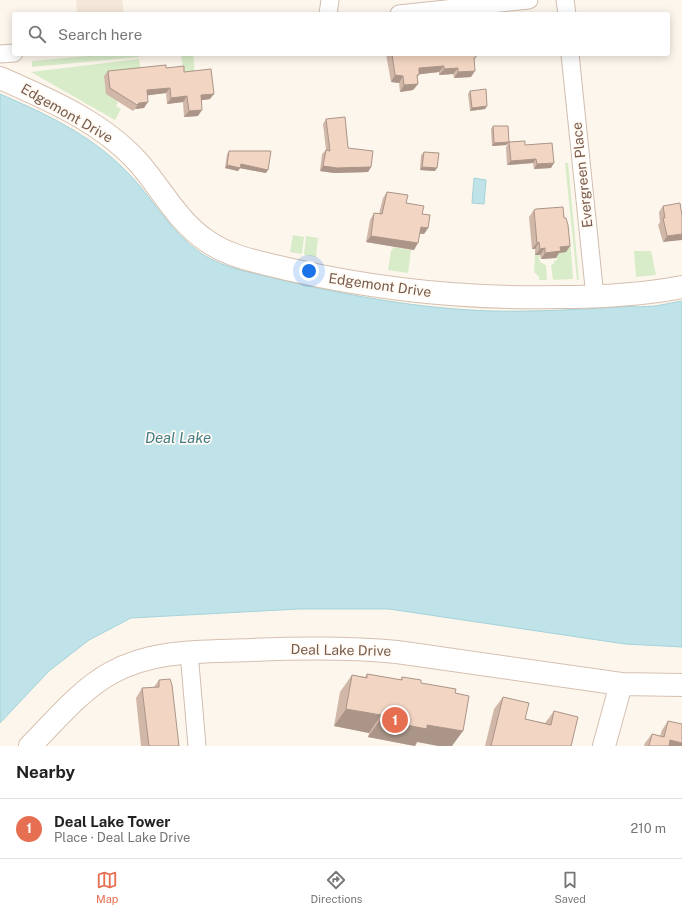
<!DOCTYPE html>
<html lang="en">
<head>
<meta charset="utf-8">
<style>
  :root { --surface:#fff; --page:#f6f6f6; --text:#222; --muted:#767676; --line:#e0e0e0; --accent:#e76f51 }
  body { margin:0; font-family:"Public Sans",sans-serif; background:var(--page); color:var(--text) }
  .you { position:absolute; left:309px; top:271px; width:14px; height:14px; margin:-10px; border:3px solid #fff; border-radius:50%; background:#1a73e8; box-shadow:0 0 0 6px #1a73e833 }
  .badge { display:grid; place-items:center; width:26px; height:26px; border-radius:50%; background:var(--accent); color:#fff; font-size:13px; font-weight:700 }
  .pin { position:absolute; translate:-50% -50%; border:2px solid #fff; box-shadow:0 1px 4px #0006 }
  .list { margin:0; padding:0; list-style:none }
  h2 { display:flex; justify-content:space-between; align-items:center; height:52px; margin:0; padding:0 16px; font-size:17px }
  h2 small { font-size:13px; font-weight:400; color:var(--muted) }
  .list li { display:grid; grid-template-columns:26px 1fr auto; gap:12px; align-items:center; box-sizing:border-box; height:60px; padding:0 16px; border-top:1px solid var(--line) }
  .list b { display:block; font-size:15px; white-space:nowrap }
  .list p { margin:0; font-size:13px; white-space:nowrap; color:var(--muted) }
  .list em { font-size:13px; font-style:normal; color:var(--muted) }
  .icon { flex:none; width:22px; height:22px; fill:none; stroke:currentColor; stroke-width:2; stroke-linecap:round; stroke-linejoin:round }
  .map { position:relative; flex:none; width:682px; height:746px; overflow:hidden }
  .search { position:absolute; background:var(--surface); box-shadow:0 2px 10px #0003; left:12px; right:12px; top:12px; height:44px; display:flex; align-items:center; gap:10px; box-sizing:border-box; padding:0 14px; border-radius:4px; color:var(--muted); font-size:15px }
  .sheet { height:112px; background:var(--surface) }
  nav { display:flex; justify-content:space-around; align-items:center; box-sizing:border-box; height:56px; border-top:1px solid var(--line); background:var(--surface); font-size:11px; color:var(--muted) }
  nav a { display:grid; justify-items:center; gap:2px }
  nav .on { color:var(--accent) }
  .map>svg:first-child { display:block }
  .residential { fill:#f5e8da }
  .green { fill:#d8ecc9 }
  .water { fill:#bfe3e8; stroke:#a5d3da }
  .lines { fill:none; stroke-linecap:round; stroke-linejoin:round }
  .street-casing { stroke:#d1beb0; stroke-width:19 }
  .secondary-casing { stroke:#d6c0b0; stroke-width:24 }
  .street { stroke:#fff; stroke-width:17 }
  .secondary { stroke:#fff; stroke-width:22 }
  .wall { fill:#d1b7a8 }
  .shaded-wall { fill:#aa9588 }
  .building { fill:#f3d5c3; stroke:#aa9588 }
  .labels { text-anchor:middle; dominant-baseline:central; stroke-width:3.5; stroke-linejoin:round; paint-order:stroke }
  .street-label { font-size:14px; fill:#7a5c4d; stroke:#fffaf3 }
  .water-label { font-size:15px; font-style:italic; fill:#437c86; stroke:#fffaf3 }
</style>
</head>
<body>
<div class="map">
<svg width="682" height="746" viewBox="0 0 682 746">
  <rect width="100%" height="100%" fill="#fdf6ec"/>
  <path class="residential" d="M76 0H122L124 14H77Z"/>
  <path class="green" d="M107 54H138L139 57 32 67V61Z
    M193 54 195 73 184 74 181 55Z
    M139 59 141 73 116 101 118 102 116 106 121 109 115 120 31 72Z
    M565 163H568L579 280H577Z
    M293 235 304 237 302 254 290 252Z
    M306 236 318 238 316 257 304 255Z
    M570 237 573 279 553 280 551 265 554 264V261L557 260 556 254 564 238Z
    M394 247 411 250 408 273 388 270 391 251Z
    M634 251H651L656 275 636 277Z
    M535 255H539L540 262 546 265 547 280H539V277L534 272Z"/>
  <path class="water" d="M0 94C44 113 89 134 123 168 152 195 168 231 202 254 225 269 255 273 282 280 350 296 422 309 492 311 539 312 586 309 635 306L637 307 655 306 682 301V647L625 644 389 609H299L131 618 89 640 49 671 0 723Z
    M474 178 486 180 484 204 472 203Z"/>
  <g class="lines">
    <g class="street-casing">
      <path id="street" d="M565 0 567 14
        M328 14 330 0
        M399 14 529 0
        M0 54 14 53
        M570 54 595 297
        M189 652 197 746"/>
    </g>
    <g class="secondary-casing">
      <path id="secondary" d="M0 78C48 99 102 122 138 162 161 188 177 221 207 241 231 258 263 263 292 270 380 290 468 299 558 297 600 297 641 295 682 287
        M30 746C55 721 80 690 111 673 154 649 203 652 251 650 300 648 348 647 397 652L621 684 682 685
        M604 746 621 684"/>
    </g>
    <use href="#street" class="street"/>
    <use href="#secondary" class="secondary"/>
  </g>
  <path class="wall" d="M386 54H476L471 77 454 78 453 74 439 75V72L419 74 417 78 418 84 413 90 400 92 399 83 391 82Z
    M166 68 184 72 210 99 201 100 198 116 184 117 183 102 167 104 166 93 147 95 144 108 135 109 133 111 106 94 104 76 108 71Z
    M470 91 487 106 485 109 470 111 468 94Z
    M326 119 348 148 371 167 368 172 334 173 320 171 322 154 326 150 323 124Z
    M493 126 509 142 506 145 492 146 491 129Z
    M509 142 525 145 551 168 534 169 533 163 507 165 506 147Z
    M229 151 266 173 240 168 238 171 225 168 227 154Z
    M424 152 435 171 420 170 421 155Z
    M387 192 406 203 422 214 428 228 424 234H420L414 250 366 242 370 220 374 213 379 214 383 198Z
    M663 206 682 216 663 242 658 225 660 222 659 212Z
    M534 210 564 218 570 246 566 252 559 253 556 258 541 259 540 255H535V249H532L529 217Z
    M367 674 400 680 402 677 421 683 417 742 415 746 368 737 369 733 334 726 340 692 352 675 365 677Z
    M159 680 179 746H141L136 698 142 688 154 687Z
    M503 697 525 719 545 723 554 711 571 746H485L494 709Z
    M668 721 682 746H644L645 743 652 734 660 736 662 730Z"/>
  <path class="shaded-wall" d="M444 66 439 72 414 75 419 68Z
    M458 68 453 74 439 75 444 69Z
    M475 71 471 77 454 78 458 72Z
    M395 75 403 76 399 83 391 82Z
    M418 84 413 90 400 92 404 85Z
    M170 88 166 93 143 96 147 90Z
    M214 94 210 99 197 101 201 95Z
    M187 96 183 102 167 104 171 98Z
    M148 102 144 108 135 109 139 103Z
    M487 106 485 109 470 111 472 108Z
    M202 110 198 116 184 117 189 111Z
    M509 142 506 145 492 146 494 143Z
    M536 159 533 163 507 165 511 161Z
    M554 163 551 168 534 169 537 164Z
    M241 164 268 170 266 173 239 168Z
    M227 165 240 168 238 171 225 168Z
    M323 166 371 167 368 172 334 173 320 171Z
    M422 167 437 168 435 171 420 170Z
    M421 227 428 228 424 234 417 233Z
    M682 234V240L663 242 667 236Z
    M371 236 418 243 414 250 366 242Z
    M539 242 535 249H532L537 243Z
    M570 246 566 252 559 253 556 258 541 259 545 253 560 247Z
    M545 248 540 255H535L540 249Z
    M346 709 381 715 369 733 334 726Z
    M380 720 427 725 463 731 452 746H438L417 742 415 746 368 737Z
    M670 740 682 743V746H666Z"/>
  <path class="building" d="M392 54H476V57L474 58 475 71 458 72V68L444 69V66L419 68V75H417L418 84 404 85 403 76 395 75Z
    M166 65V68L184 66V72L211 69 214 94 201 95 202 110 189 111 187 96 171 98 170 88 147 90 148 102 139 103 137 105 110 88 108 71Z
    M486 89 487 106 472 108 470 91Z
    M345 117 348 148 373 151 371 167 337 168 323 166 326 150 330 151 326 119Z
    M493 126H508L509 142 494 143Z
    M525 141V145L552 143 554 163 537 164 536 159 511 161 509 142Z
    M229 151H271L268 170 241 164 240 168 227 165Z
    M424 152 439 153 437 168 422 167Z
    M387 192 408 195 406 203 424 206 422 214 430 215 428 228 421 227 418 243 371 236 374 213 382 214Z
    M680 203 682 216V234L667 236 663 218H665L663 206Z
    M563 207 564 218H566L568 225 570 246 560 247 561 251 545 253V248L540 249 539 242 537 243 534 210 536 209Z
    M367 674 402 680V677L421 680V683L456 689 455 693 469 696 463 731 427 725V729L380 720 381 715 346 709 352 675 367 678Z
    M170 679 172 685 179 746H149L142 688 159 687V680Z
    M503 697 529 703 525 719 551 725 554 711 578 717 571 746H491Z
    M668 721 682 724V743L670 740 669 746H649L652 734 664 737Z"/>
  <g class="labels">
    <g class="street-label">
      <text transform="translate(67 113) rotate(30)">Edgemont Drive</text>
      <text transform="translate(582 175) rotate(-96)">Evergreen Place</text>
      <text transform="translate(380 285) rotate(8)">Edgemont Drive</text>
      <text transform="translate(341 650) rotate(1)">Deal Lake Drive</text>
    </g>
    <g class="water-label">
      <text x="178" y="437">Deal Lake</text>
    </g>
  </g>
</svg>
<div class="you"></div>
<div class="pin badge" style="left:395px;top:720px">1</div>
<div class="search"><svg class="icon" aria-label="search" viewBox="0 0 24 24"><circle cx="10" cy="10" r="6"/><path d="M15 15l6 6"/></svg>Search here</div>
</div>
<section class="sheet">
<h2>Nearby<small></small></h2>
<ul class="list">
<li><span class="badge">1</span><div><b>Deal Lake Tower</b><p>Place · Deal Lake Drive</p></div><em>210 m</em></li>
</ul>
</section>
<nav>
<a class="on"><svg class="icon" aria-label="map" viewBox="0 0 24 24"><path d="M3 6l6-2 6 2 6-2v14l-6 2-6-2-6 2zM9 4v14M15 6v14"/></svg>Map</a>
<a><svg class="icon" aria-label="directions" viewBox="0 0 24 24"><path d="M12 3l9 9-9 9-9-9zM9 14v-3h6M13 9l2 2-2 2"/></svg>Directions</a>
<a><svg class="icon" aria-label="saved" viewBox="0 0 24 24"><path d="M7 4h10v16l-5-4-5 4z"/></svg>Saved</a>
</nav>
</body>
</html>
